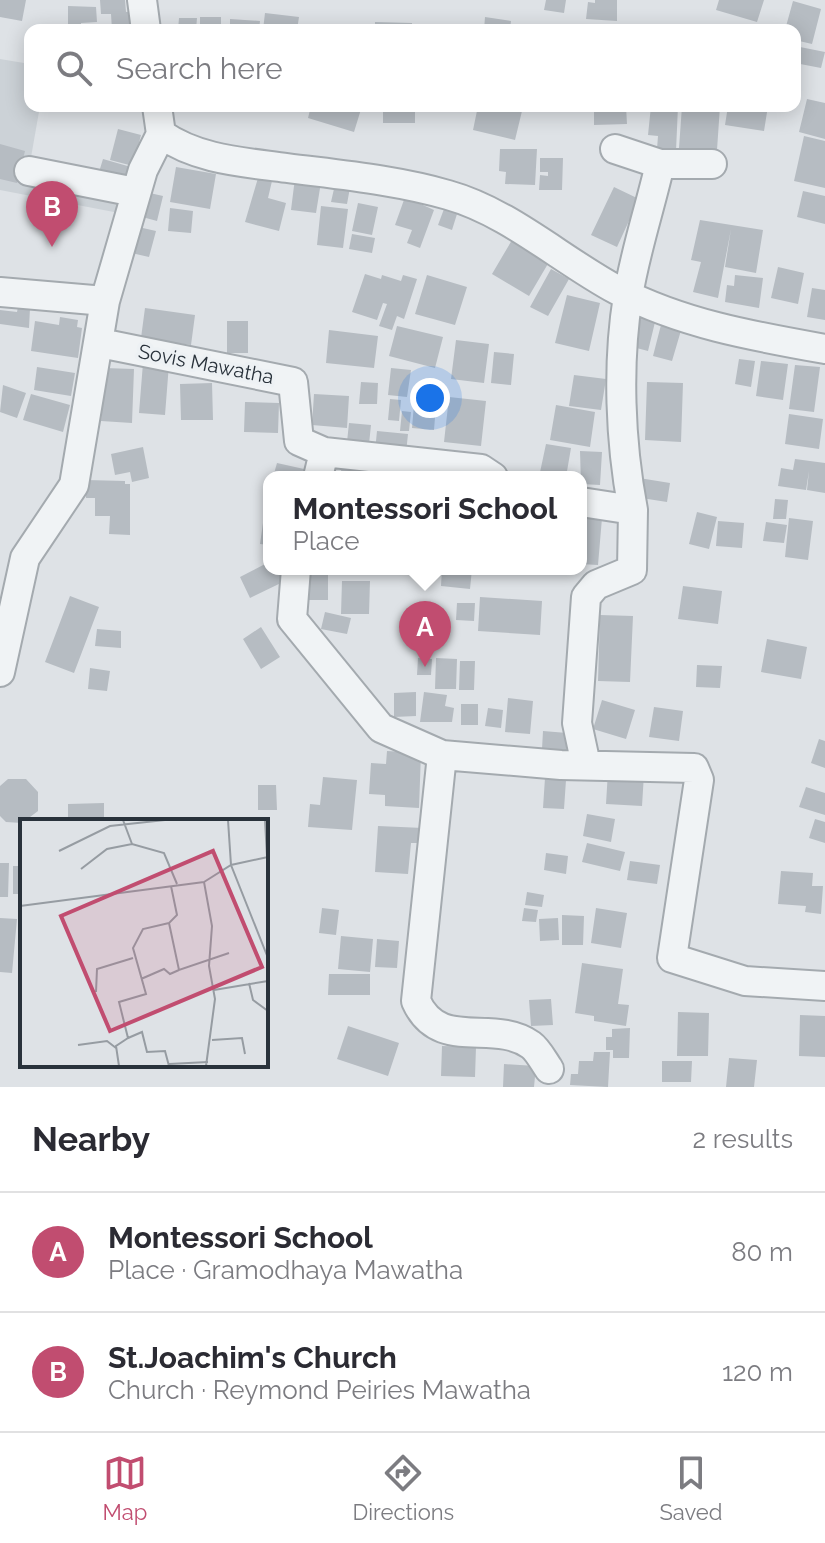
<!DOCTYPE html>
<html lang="en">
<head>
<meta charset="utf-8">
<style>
  :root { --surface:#fff; --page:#f2f2f3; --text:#2b2b33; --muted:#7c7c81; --line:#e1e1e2; --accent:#c14d70 }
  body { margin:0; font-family:Raleway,sans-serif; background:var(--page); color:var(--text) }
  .you { position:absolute; left:430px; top:398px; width:28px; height:28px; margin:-20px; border:6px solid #fff; border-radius:50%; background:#1a73e8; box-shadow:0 0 0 12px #1a73e833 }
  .badge { display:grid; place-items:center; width:52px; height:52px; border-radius:50%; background:var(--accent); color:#fff; font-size:26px; font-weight:700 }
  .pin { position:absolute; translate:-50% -66px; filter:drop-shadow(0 2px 4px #0008) }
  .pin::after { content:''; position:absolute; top:42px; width:28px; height:24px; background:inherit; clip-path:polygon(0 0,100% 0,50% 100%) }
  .popup { position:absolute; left:263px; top:471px; width:324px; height:104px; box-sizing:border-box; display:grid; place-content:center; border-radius:16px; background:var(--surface); filter:drop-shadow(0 2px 6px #0005); font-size:26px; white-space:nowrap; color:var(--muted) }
  .popup b { font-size:30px; color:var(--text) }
  .popup::after { content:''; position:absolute; left:50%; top:100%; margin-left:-16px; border:16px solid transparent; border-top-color:var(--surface) }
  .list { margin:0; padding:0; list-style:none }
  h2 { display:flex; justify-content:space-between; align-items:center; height:104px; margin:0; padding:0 32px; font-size:34px }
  h2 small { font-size:26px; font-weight:400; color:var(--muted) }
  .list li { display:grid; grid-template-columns:52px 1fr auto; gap:24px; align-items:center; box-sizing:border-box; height:120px; padding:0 32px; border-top:2px solid var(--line) }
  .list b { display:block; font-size:30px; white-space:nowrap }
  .list p { margin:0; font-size:26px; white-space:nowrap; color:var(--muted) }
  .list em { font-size:26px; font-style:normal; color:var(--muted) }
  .icon { flex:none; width:44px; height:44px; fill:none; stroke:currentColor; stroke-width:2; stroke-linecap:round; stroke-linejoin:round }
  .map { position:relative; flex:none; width:825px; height:1087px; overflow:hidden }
  .search { position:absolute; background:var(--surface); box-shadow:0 4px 20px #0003; left:24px; right:24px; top:24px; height:88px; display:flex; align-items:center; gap:20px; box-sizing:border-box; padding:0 28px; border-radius:16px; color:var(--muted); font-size:30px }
  .sheet { height:344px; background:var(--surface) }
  nav { display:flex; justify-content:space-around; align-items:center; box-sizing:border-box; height:112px; border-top:2px solid var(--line); background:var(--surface); font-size:22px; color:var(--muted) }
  nav a { display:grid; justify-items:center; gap:4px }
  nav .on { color:var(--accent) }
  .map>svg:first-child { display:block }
  .built { fill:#ccd2d7 }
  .building { fill:#b6bcc2 }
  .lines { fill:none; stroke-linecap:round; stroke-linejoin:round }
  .minor-casing { stroke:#a4aaaf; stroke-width:32 }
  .minor { stroke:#f0f3f5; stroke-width:28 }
  .labels { text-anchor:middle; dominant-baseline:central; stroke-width:7; stroke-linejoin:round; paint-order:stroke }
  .street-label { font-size:20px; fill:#29323b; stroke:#edf1f4 }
  .inset-road { fill:none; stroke:#969ca2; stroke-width:2 }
  .view { fill:#c14d70; fill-opacity:0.15; stroke:#c14d70; stroke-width:4 }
  .inset-edge { fill:none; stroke:#29323b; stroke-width:4 }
</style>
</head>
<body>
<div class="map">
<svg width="825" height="1087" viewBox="0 0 825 1087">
  <rect width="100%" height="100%" fill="#dee2e6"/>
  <path class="built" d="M0 59 30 64V106H40L30 163 125 181 119 213 0 190Z"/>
  <path class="building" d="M0 0H26L22 21 0 17Z
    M100 0H125L126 12 136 11 138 30H112L111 14H101Z
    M546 0H566L564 13 544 10Z
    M595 0H617V21L586 19 588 2 595 3Z
    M719 0H764L757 22 716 10Z
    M793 1 821 9 812 44 795 40V30H785Z
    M68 6 96 7 97 22 81 23V30H68Z
    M265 13 299 17 297 30H263Z
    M200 17H221V30H200Z
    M485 17 511 21 510 30H484Z
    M179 18H197L196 30H178Z
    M230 19 260 21 259 30H230Z
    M375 22 412 23V30H375Z
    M795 46 825 52 821 68 795 63Z
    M807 99 825 103V139L799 132Z
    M311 106H362L354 132 308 118Z
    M383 106H415V123H383Z
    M478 106 522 111 515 140 473 130Z
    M594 106H626L627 124 594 125Z
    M651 106H678L676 151 657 149 658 136 648 135Z
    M682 106H720L717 150 679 148Z
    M728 106H768L764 131 725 125Z
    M118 129 141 135 133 166 110 160Z
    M804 136 825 141V188L794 181Z
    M0 144 25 151 17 183 0 179Z
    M500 149H537L535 185 505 184 506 172 499 171Z
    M540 158H563L562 190H539L540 175 548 176V172H540Z
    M103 159 131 167 127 180 99 172Z
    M176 167 216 174 210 209 170 202Z
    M258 178 272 181 268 198 286 203 279 231 245 222Z
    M295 178 321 182 316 213 291 210Z
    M336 180 351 182 347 204 331 202Z
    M614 187 639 199 617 247 591 235Z
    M141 191 163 196 157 221 135 215Z
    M803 191 825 196V224L797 217Z
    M405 197 434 210 420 248 407 243 412 230 395 225Z
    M358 203 378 207 372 235 352 231Z
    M321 206 348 209 343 248 317 245Z
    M170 208 193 211 191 233 168 231Z
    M444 209 457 214 452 230 438 225Z
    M700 220 763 230 756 273 725 267 731 229 718 298 693 292 701 262 691 260Z
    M134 226 156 231 149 257 127 252Z
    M352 234 375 238 372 253 349 249Z
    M512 240 549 262 529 296 492 274Z
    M778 267 804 273 798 304 771 298Z
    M551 269 569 279 548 316 530 307Z
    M365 274 381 279 382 275 401 281 403 275 417 279 404 319 397 316 392 330 379 326 387 304 383 303 377 320 352 312Z
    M427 275 467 287 455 325 415 314Z
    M735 275 763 278 759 308 725 302 727 285 734 286Z
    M812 288 825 290V320L807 317Z
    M567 295 600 303 589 351 555 343Z
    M18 307 30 308 29 328 0 324V310L17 312Z
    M145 308 195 315 191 345 141 338Z
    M637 313 656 318 648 351 629 346Z
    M60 317 78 320 77 327 82 328 78 358 31 351 35 321 59 325Z
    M227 321H248V353H227Z
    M662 321 682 327 672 361 653 356Z
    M397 326 443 337 435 368 389 356Z
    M329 330 378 336 374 368 326 363Z
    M456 340 489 344 484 383 451 379Z
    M494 352 514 354 511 385 491 383Z
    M739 359 755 361 751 387 735 384Z
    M761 361 788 364 783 400 756 396Z
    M143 363 169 364 165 415 139 413Z
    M795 365 820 367 814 412 789 409Z
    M37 367 75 373 71 396 34 390Z
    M104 368 134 369 132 423 101 421Z
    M391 368 411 370 407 397 388 395Z
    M574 375 606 379 601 410 569 406Z
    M361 382 378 383 377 404H359Z
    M647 382 683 383 681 442 645 440Z
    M212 383 213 420H181L180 384Z
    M3 385 26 393 17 418 0 412Z
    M31 394 70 405 63 432 23 420Z
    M314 394 349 396 347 428 312 425Z
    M449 397 486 401 481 446 444 442Z
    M390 399 401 400 399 421 388 420Z
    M245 402 279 403 278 433 244 432Z
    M414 404 436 405 434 430 412 428Z
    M556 405 595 412 590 447 550 440Z
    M402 411 411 412 409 431H400Z
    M789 414 823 419 819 449 785 444Z
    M349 423 371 425 369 444 347 442Z
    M377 431 408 434 406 453 375 451Z
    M546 444 571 448 566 477H539Z
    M143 447 149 478 132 482 130 472 115 475 111 454Z
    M580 451 602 452 600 485 581 484Z
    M795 459 825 463V493L807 490 809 471 806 490 778 486 781 468 793 470Z
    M277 463 304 469 302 477H273Z
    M342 465 385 470 384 477H340Z
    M639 478 670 483 667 502 635 497Z
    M86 480 125 481V484H130V535L109 534 110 516H95V498H86Z
    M775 499 788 500 786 519H773Z
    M697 512 717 517 709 549 689 544Z
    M581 517 602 518 598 565 581 564Z
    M789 518 813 521 808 560 785 557Z
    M718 521 744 523 742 548 716 546Z
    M766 522 787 525 784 543 763 541Z
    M263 523 269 524V545L260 544Z
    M269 562V569H277L283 582 250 598 240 577Z
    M442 569H472L470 589 441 586Z
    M302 574 328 575V600H302Z
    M342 581H370L369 614H341Z
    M683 586 722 591 718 624 678 619Z
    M70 596 99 607 74 673 45 662Z
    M480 597 542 601 540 635 478 631Z
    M457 603H475L474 621 456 620Z
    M325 612 351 618 347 634 321 629Z
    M600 615 633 616 630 682 598 681Z
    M261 627 280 657 261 669 243 639Z
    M97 629 121 631V648L95 646Z
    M767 639 807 647 801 679 761 672Z
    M418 658 432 659 431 675H417Z
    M436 658 457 659 456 689H435Z
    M460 661H475L474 690H459Z
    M697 665 722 666 720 688 696 687Z
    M90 668 110 671 107 691 88 689Z
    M416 692V716L394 717V693Z
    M424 692 447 695 445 706 454 708 452 722H420Z
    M508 698 533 701 530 734 505 732Z
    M602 700 635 710 626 739 593 729Z
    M461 704H478V725H461Z
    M654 707 683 711 679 741 649 737Z
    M488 708 503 710 501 728 485 726Z
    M543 731 567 733 566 751 542 749Z
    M819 739 825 741V768L811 763Z
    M387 751 421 753 419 808 385 806V795L369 794 371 763 386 764Z
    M608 771 644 774 642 806 606 804Z
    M323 777 357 780 352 830 308 827 310 804 320 805Z
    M545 778 566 780 564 809 543 808Z
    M8 779H26L38 792V811L22 823 6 822 0 816V786Z
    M258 785H276L277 810H258Z
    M806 787 825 793V815L799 807Z
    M104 803V821H68V804Z
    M587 814 615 819 611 842 583 836Z
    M815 819 825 822V843L809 838Z
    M378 826 423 828 422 843H411L408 874 375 872Z
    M587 843 625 852 620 871 582 862Z
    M546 853 568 856 566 874 544 870Z
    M630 861 660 865 657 884 627 880Z
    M0 863H9L8 897H0Z
    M13 866H22V894H13Z
    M781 871 813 873 812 886H823L821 914 805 912 806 906 778 904Z
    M527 892 544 895 542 907 525 905Z
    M322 908 339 910 336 935 319 933Z
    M524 908 538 910 536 922 522 921Z
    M596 908 627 913 621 948 591 943Z
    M562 915 584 916 583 945H562Z
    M0 918 17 919 12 973 0 972Z
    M558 918 559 940 540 941 539 919Z
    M341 936 373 939 370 972 338 969Z
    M377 939 399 941 397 968 375 967Z
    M582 963 623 969 618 1004 629 1005 626 1026 594 1021V1016L575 1013Z
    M329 974H370V995H328Z
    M551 999 553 1025 531 1026 529 1000Z
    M678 1012 709 1013 708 1056H677Z
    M800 1015 825 1016V1057L799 1056Z
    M348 1026 399 1043 388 1076 337 1059Z
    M630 1028 629 1058H613V1050H606V1037H612V1029Z
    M442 1046 476 1047 475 1077 441 1076Z
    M594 1052H610L608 1087 570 1085 571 1074H578L579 1061H593Z
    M729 1058 757 1060 754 1087H726Z
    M662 1061H692L691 1082H662Z
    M504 1064 536 1066 534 1087H503Z"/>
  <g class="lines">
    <g class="minor-casing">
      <path id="minor" d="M142 0 146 30
        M157 106 161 134
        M161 134C198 160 243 162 287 168 341 175 396 180 448 195 509 212 561 260 617 290 683 324 752 336 825 349
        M615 149 660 164H712
        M29 171 135 192
        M0 292 105 301
        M100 343 293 382 299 441 324 452 481 469 493 477
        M318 477 324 452
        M581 502 633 510C620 442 617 364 628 296 635 252 650 208 660 164
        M296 569 292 619 381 728 442 755 561 765 694 768 699 780 672 958 745 981 825 986
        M0 672 25 558 74 485 105 301 143 170 161 134
        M442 755 416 1001C439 1053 493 1018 531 1045 538 1050 544 1062 549 1069
        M586 765 577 723 586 597 596 585 632 570 633 510"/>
    </g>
    <use href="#minor" class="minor"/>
  </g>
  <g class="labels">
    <g class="street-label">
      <text transform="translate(206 364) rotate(11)">Sovis Mawatha</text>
    </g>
  </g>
  <g transform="translate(20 819)">
    <rect width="248" height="248" fill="#dee2e6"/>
    <path class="inset-road" d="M103 1 112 25M208 1 211 46 248 139M245 1 247 38M39 32 90 7 145 1M61 50 87 30 112 25 144 34 157 65M184 63 192 107 189 147 195 180 186 247M184 63 211 46 248 38M151 67 157 96 149 104 159 151 209 134M0 87 184 63M149 104 123 110 113 129 126 175 99 183 108 219 122 213 127 233 145 232 149 247M121 160 144 150 150 155 159 151M229 164 233 181 248 192M194 171 248 162M76 173 77 150 113 139M192 221 222 219 225 235M58 226 87 222 96 229M149 245 188 243M99 247 96 227 108 219"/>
    <path class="view" d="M193 32 242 148 90 212 41 97Z"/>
    <rect width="248" height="248" class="inset-edge"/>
  </g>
</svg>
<div class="you"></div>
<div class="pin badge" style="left:425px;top:667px">A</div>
<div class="popup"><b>Montessori School</b>Place</div>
<div class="pin badge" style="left:52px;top:247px">B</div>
<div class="search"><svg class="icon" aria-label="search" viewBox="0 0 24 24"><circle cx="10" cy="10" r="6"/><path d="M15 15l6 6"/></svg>Search here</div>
</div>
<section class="sheet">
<h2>Nearby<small>2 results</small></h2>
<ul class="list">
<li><span class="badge">A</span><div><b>Montessori School</b><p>Place · Gramodhaya Mawatha</p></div><em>80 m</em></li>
<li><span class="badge">B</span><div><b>St.Joachim's Church</b><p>Church · Reymond Peiries Mawatha</p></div><em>120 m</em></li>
</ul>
</section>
<nav>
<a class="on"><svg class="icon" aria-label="map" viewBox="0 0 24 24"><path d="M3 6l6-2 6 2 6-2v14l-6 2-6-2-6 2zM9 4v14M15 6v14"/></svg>Map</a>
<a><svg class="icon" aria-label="directions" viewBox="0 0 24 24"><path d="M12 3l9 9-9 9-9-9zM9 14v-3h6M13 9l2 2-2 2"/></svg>Directions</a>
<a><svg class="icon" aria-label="saved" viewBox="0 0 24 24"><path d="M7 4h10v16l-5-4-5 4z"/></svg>Saved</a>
</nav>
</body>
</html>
